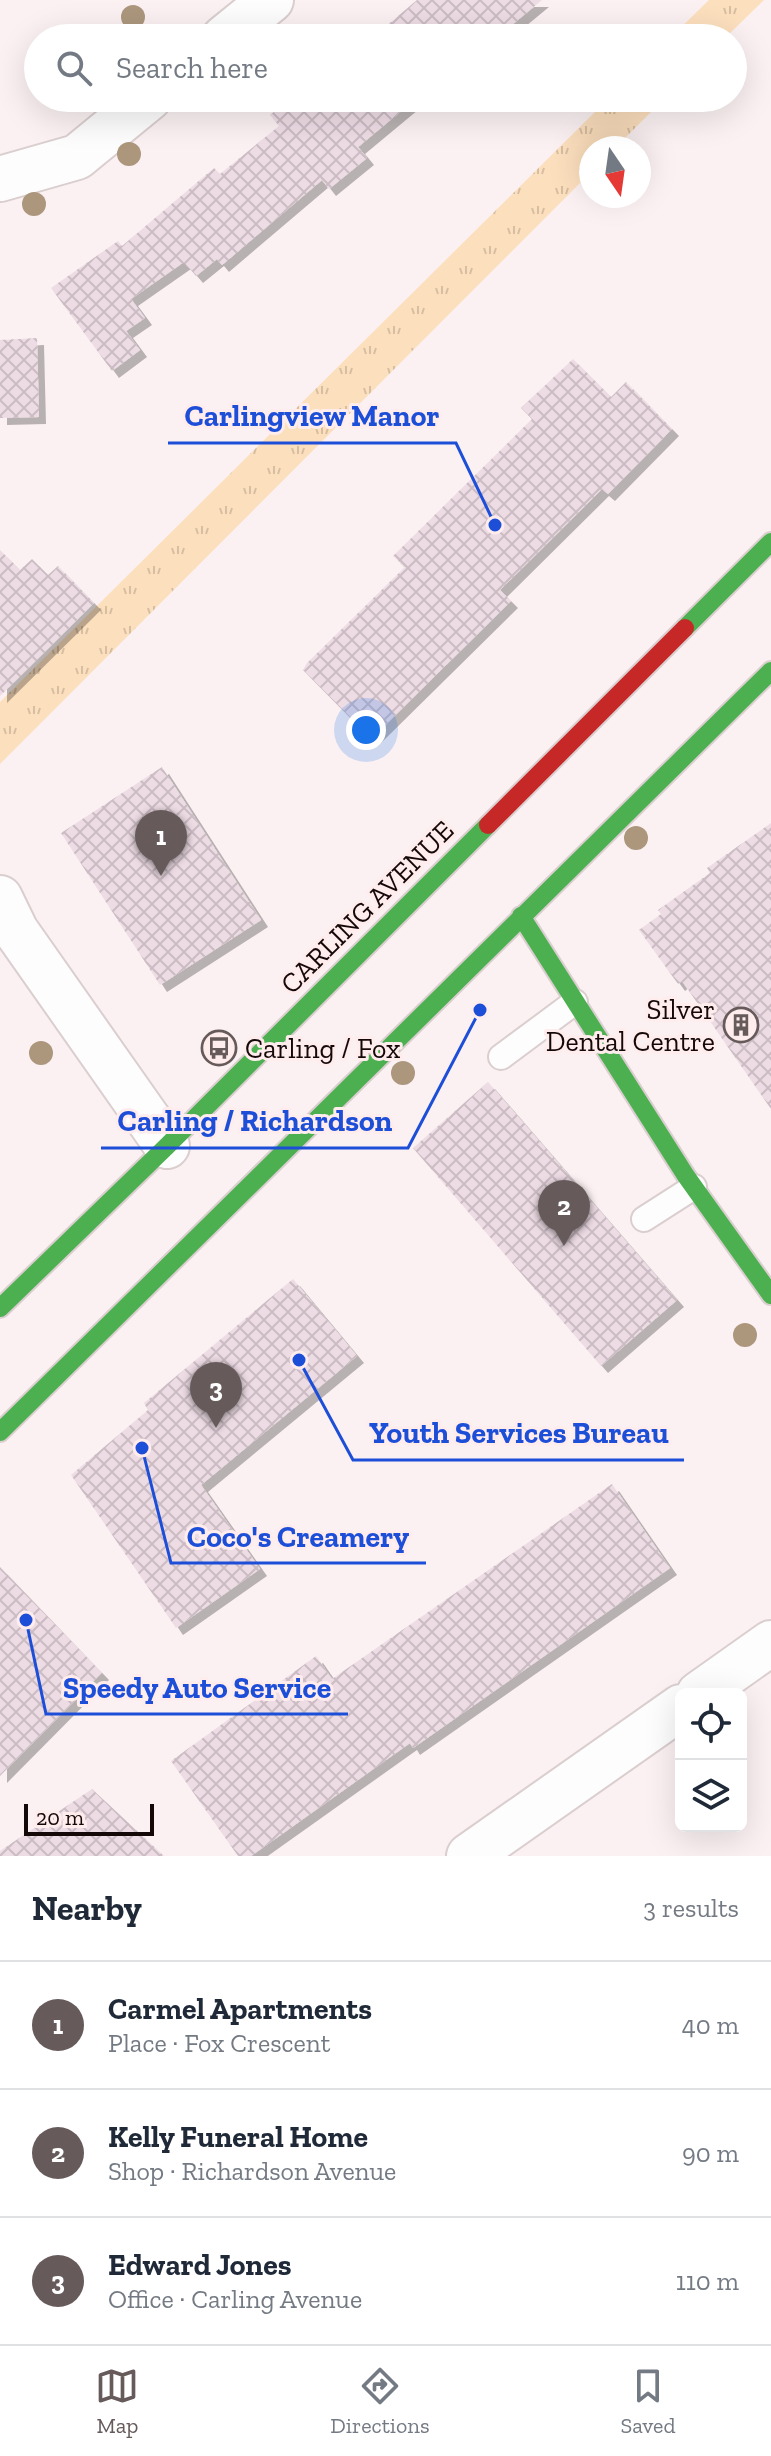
<!DOCTYPE html>
<html lang="en">
<head>
<meta charset="utf-8">
<style>
  :root { --surface:#fff; --page:#f6f6f7; --text:#1f2937; --muted:#747a83; --line:#e0e1e3; --accent:#665a5b }
  body { margin:0; font-family:"Zilla Slab",serif; background:var(--page); color:var(--text) }
  .controls { position:absolute; right:24px; bottom:24px; display:grid; overflow:hidden; border-radius:12px; box-shadow:0 8px 32px #0002 }
  .controls button { width:72px; height:72px; display:grid; place-items:center; padding:0; border:0; border-bottom:2px solid var(--line); background:var(--surface); color:var(--text); font:40px sans-serif }
  .compass { position:absolute; left:579px; top:136px; width:72px; height:72px; border-radius:50%; background:var(--surface); box-shadow:0 8px 32px #0002; rotate:167deg }
  .scale { position:absolute; left:24px; bottom:20px; width:130px; box-sizing:border-box; padding-left:8px; border:4px solid #150809; border-top:0; font-size:22px; line-height:28px; white-space:nowrap; color:#150809; -webkit-text-stroke:6px #ffedee; paint-order:stroke }
  .you { position:absolute; left:366px; top:730px; width:28px; height:28px; margin:-20px; border:6px solid #fff; border-radius:50%; background:#1a73e8; box-shadow:0 0 0 12px #1a73e833 }
  .badge { display:grid; place-items:center; width:52px; height:52px; border-radius:50%; background:var(--accent); color:#fff; font-size:26px; font-weight:700 }
  .pin { position:absolute; translate:-50% -66px; filter:drop-shadow(0 2px 4px #0008) }
  .pin::after { content:''; position:absolute; top:42px; width:28px; height:24px; background:inherit; clip-path:polygon(0 0,100% 0,50% 100%) }
  .list { margin:0; padding:0; list-style:none }
  h2 { display:flex; justify-content:space-between; align-items:center; height:104px; margin:0; padding:0 32px; font-size:34px }
  h2 small { font-size:26px; font-weight:400; color:var(--muted) }
  .list li { display:grid; grid-template-columns:52px 1fr auto; gap:24px; align-items:center; box-sizing:border-box; height:128px; padding:0 32px; border-top:2px solid var(--line) }
  .list b { display:block; font-size:30px; white-space:nowrap }
  .list p { margin:0; font-size:26px; white-space:nowrap; color:var(--muted) }
  .list em { font-size:26px; font-style:normal; color:var(--muted) }
  .icon { flex:none; width:44px; height:44px; fill:none; stroke:currentColor; stroke-width:2; stroke-linecap:round; stroke-linejoin:round }
  .map { position:relative; flex:none; width:771px; height:1856px; overflow:hidden }
  .search { position:absolute; background:var(--surface); box-shadow:0 8px 32px #0002; left:24px; right:24px; top:24px; height:88px; display:flex; align-items:center; gap:20px; box-sizing:border-box; padding:0 28px; border-radius:44px; color:var(--muted); font-size:30px }
  .sheet { height:488px; background:var(--surface) }
  nav { display:flex; justify-content:space-around; align-items:center; box-sizing:border-box; height:112px; border-top:2px solid var(--line); background:var(--surface); font-size:22px; color:var(--muted) }
  nav a { display:grid; justify-items:center; gap:4px }
  nav .on { color:var(--accent) }
  .map>svg:first-child { display:block }
  .grass { fill:url(#grass-tufts) }
  .building { fill:url(#building-cross-hatch); filter:url(#shadow) }
  .lines { fill:none; stroke-linecap:round; stroke-linejoin:round }
  .lane-casing { stroke:#dacecf; stroke-width:28 }
  .street-casing { stroke:#dacecf; stroke-width:48 }
  .fast-casing { stroke:#dacecf; stroke-width:22 }
  .jam-casing { stroke:#dacecf; stroke-width:22 }
  .lane { stroke:#fefdfd; stroke-width:24 }
  .street { stroke:#fefdfd; stroke-width:44 }
  .fast { stroke:#4caf50; stroke-width:18 }
  .jam { stroke:#c62828; stroke-width:18 }
  .tree { fill:#ac977d }
  .labels { text-anchor:middle; dominant-baseline:central; stroke-width:6; stroke-linejoin:round; paint-order:stroke }
  .street-label { font-size:28px; fill:#150809; stroke:#ffedee }
  .poi-label { font-size:28px; fill:#150809; stroke:#ffedee; text-anchor:end }
  .leader { fill:none; stroke:#1d4ed8; stroke-width:3 }
  .callout-dot { fill:#1d4ed8; stroke:#ffedee; stroke-width:3 }
  .callout-label { font-size:30px; text-anchor:middle; font-weight:bold; fill:#1d4ed8; stroke:#ffedee; stroke-width:6; stroke-linejoin:round; paint-order:stroke }
</style>
</head>
<body>
<div class="map">
<svg width="771" height="1856" viewBox="0 0 771 1856">
  <defs>
    <pattern id="grass-tufts" width="24" height="20" patternUnits="userSpaceOnUse" patternTransform="scale(2)"><rect width="24" height="20" fill="#fcdfbd"/><path d="M3 7l-1-3M5 7V3M7 7l1-3M15 17l-1-3M17 17v-4M19 17l1-3" fill="none" stroke="#d7bea1"/></pattern>
    <pattern id="building-cross-hatch" width="8" height="8" patternUnits="userSpaceOnUse" patternTransform="scale(2)"><rect width="8" height="8" fill="#eedce5"/><path d="M0 0l8 8M0 8l8-8" fill="none" stroke="#cbbbc3"/></pattern>
    <filter id="shadow"><feDropShadow dx="7" dy="7" stdDeviation="0" flood-color="#0004"/></filter>
  </defs>
  <rect width="100%" height="100%" fill="#fbf1f2"/>
  <path class="grass" d="M709 0H764L725 38H670Z
    M609 98H665L615 148H591V172L0 764V702Z"/>
  <path class="building" d="M417 0H542L496 38H372Z
    M291 98H417L358 147 367 158 329 189 322 180 222 265 217 259 196 276 184 262 131 299 145 318 126 331 140 350 112 371 51 288 118 241 122 246 214 168 220 174 279 126 270 115Z
    M37 338 39 417 0 418V340Z
    M573 359 611 397 626 382 672 429 608 494 602 489 500 590 511 601 371 739 303 670 307 663 405 567 393 556 532 419 521 408Z
    M0 550 20 570 32 559 48 575 58 566 94 603 0 696Z
    M162 767 261 920 160 985 61 833Z
    M771 823V1109L682 981 678 984 639 930 661 914 658 910 710 873 707 868Z
    M488 1082 677 1300 601 1366 413 1148Z
    M293 1279 357 1356 201 1485 260 1569 176 1628 71 1475 148 1410 144 1403Z
    M612 1484 670 1568 413 1748 410 1743 251 1856H238L171 1761 316 1656 332 1679Z
    M0 1567 102 1673 0 1776Z
    M92 1789 164 1856H0V1851Z"/>
  <g class="lines">
    <g class="lane-casing">
      <path id="lane" d="M501 1057 575 1002
        M644 1219 694 1187"/>
    </g>
    <g class="street-casing">
      <path id="street" d="M224 38 271 0
        M0 179 77 157 149 98
        M0 898 16 931 167 1146
        M699 1694 771 1643
        M469 1856 681 1707"/>
    </g>
    <g class="fast-casing">
      <path id="fast" d="M685 628 771 542
        M521 916 686 1176 771 1295
        M0 1308 167 1146 488 825
        M0 1432 771 671"/>
    </g>
    <g class="jam-casing">
      <path id="jam" d="M488 825 685 628"/>
    </g>
    <use href="#lane" class="lane"/>
    <use href="#street" class="street"/>
    <use href="#fast" class="fast"/>
    <use href="#jam" class="jam"/>
  </g>
  <g class="tree">
    <circle cx="133" cy="17" r="12"/>
    <circle cx="129" cy="154" r="12"/>
    <circle cx="34" cy="204" r="12"/>
    <circle cx="636" cy="838" r="12"/>
    <circle cx="41" cy="1053" r="12"/>
    <circle cx="403" cy="1073" r="12"/>
    <circle cx="745" cy="1335" r="12"/>
  </g>
  <defs>
    <g id="building-ring" transform="scale(1.8)"><circle r="9.5" fill="#ffedee" stroke="#665a5b" stroke-width="1.5"/><path d="M-4-6H4V6H1V3H-1V6H-4ZM-2.5-4.3h1.7v1.8h-1.7ZM.8-4.3h1.7v1.8H.8ZM-2.5-1h1.7V.8h-1.7ZM.8-1h1.7V.8H.8Z" fill="#665a5b"/></g>
    <g id="bus-ring" transform="scale(1.8)"><circle r="9.5" fill="#ffedee" stroke="#665a5b" stroke-width="1.5"/><path d="M-5-6H5V4H4V6H2V4H-2V6H-4V4H-5ZM-3.5-4V0h7V-4ZM-3.5 1.2v1.5H-2V1.2ZM2 1.2v1.5H3.5V1.2Z" fill="#665a5b"/></g>
  </defs>
  <g fill-rule="evenodd">
    <use href="#building-ring" x="741" y="1025"/>
    <use href="#bus-ring" x="219" y="1048"/>
  </g>
  <g class="labels">
    <g class="street-label">
      <text transform="translate(367 907) rotate(-45)">CARLING AVENUE</text>
    </g>
    <g class="poi-label">
      <text x="715" y="1009">Silver<tspan x="715" dy="32">Dental Centre</tspan></text>
      <text x="245" y="1048" text-anchor="start">Carling / Fox</text>
    </g>
  </g>
  <path class="leader" d="M495 525L456 443H168M480 1010L408 1148H101M299 1360L353 1460H684M142 1448L171 1563H426M26 1620L46 1714H348"/>
  <g class="callout-dot">
    <circle cx="495" cy="525" r="8"/>
    <circle cx="480" cy="1010" r="8"/>
    <circle cx="299" cy="1360" r="8"/>
    <circle cx="142" cy="1448" r="8"/>
    <circle cx="26" cy="1620" r="8"/>
  </g>
  <g class="callout-label">
    <text x="312" y="426">Carlingview Manor</text>
    <text x="255" y="1131">Carling / Richardson</text>
    <text x="519" y="1443">Youth Services Bureau</text>
    <text x="298" y="1547">Coco's Creamery</text>
    <text x="197" y="1698">Speedy Auto Service</text>
  </g>
</svg>
<div class="controls">
<button><svg class="icon" aria-label="locate" viewBox="0 0 24 24"><circle cx="12" cy="12" r="6"/><path d="M12 2v4M12 18v4M2 12h4M18 12h4"/></svg></button>
<button><svg class="icon" aria-label="layers" viewBox="0 0 24 24"><path d="M12 4l9 5-9 5-9-5zM3 14l9 5 9-5"/></svg></button>
</div>
<svg class="compass" viewBox="-18 -18 36 36"><path d="M0-13l5 13h-10z" fill="#e53935"/><path d="M0 13l5-13h-10z" fill="#747a83"/></svg>
<div class="scale">20 m</div>
<div class="you"></div>
<div class="pin badge" style="left:161px;top:876px">1</div>
<div class="pin badge" style="left:564px;top:1246px">2</div>
<div class="pin badge" style="left:216px;top:1428px">3</div>
<div class="search"><svg class="icon" aria-label="search" viewBox="0 0 24 24"><circle cx="10" cy="10" r="6"/><path d="M15 15l6 6"/></svg>Search here</div>
</div>
<section class="sheet">
<h2>Nearby<small>3 results</small></h2>
<ul class="list">
<li><span class="badge">1</span><div><b>Carmel Apartments</b><p>Place · Fox Crescent</p></div><em>40 m</em></li>
<li><span class="badge">2</span><div><b>Kelly Funeral Home</b><p>Shop · Richardson Avenue</p></div><em>90 m</em></li>
<li><span class="badge">3</span><div><b>Edward Jones</b><p>Office · Carling Avenue</p></div><em>110 m</em></li>
</ul>
</section>
<nav>
<a class="on"><svg class="icon" aria-label="map" viewBox="0 0 24 24"><path d="M3 6l6-2 6 2 6-2v14l-6 2-6-2-6 2zM9 4v14M15 6v14"/></svg>Map</a>
<a><svg class="icon" aria-label="directions" viewBox="0 0 24 24"><path d="M12 3l9 9-9 9-9-9zM9 14v-3h6M13 9l2 2-2 2"/></svg>Directions</a>
<a><svg class="icon" aria-label="saved" viewBox="0 0 24 24"><path d="M7 4h10v16l-5-4-5 4z"/></svg>Saved</a>
</nav>
</body>
</html>
